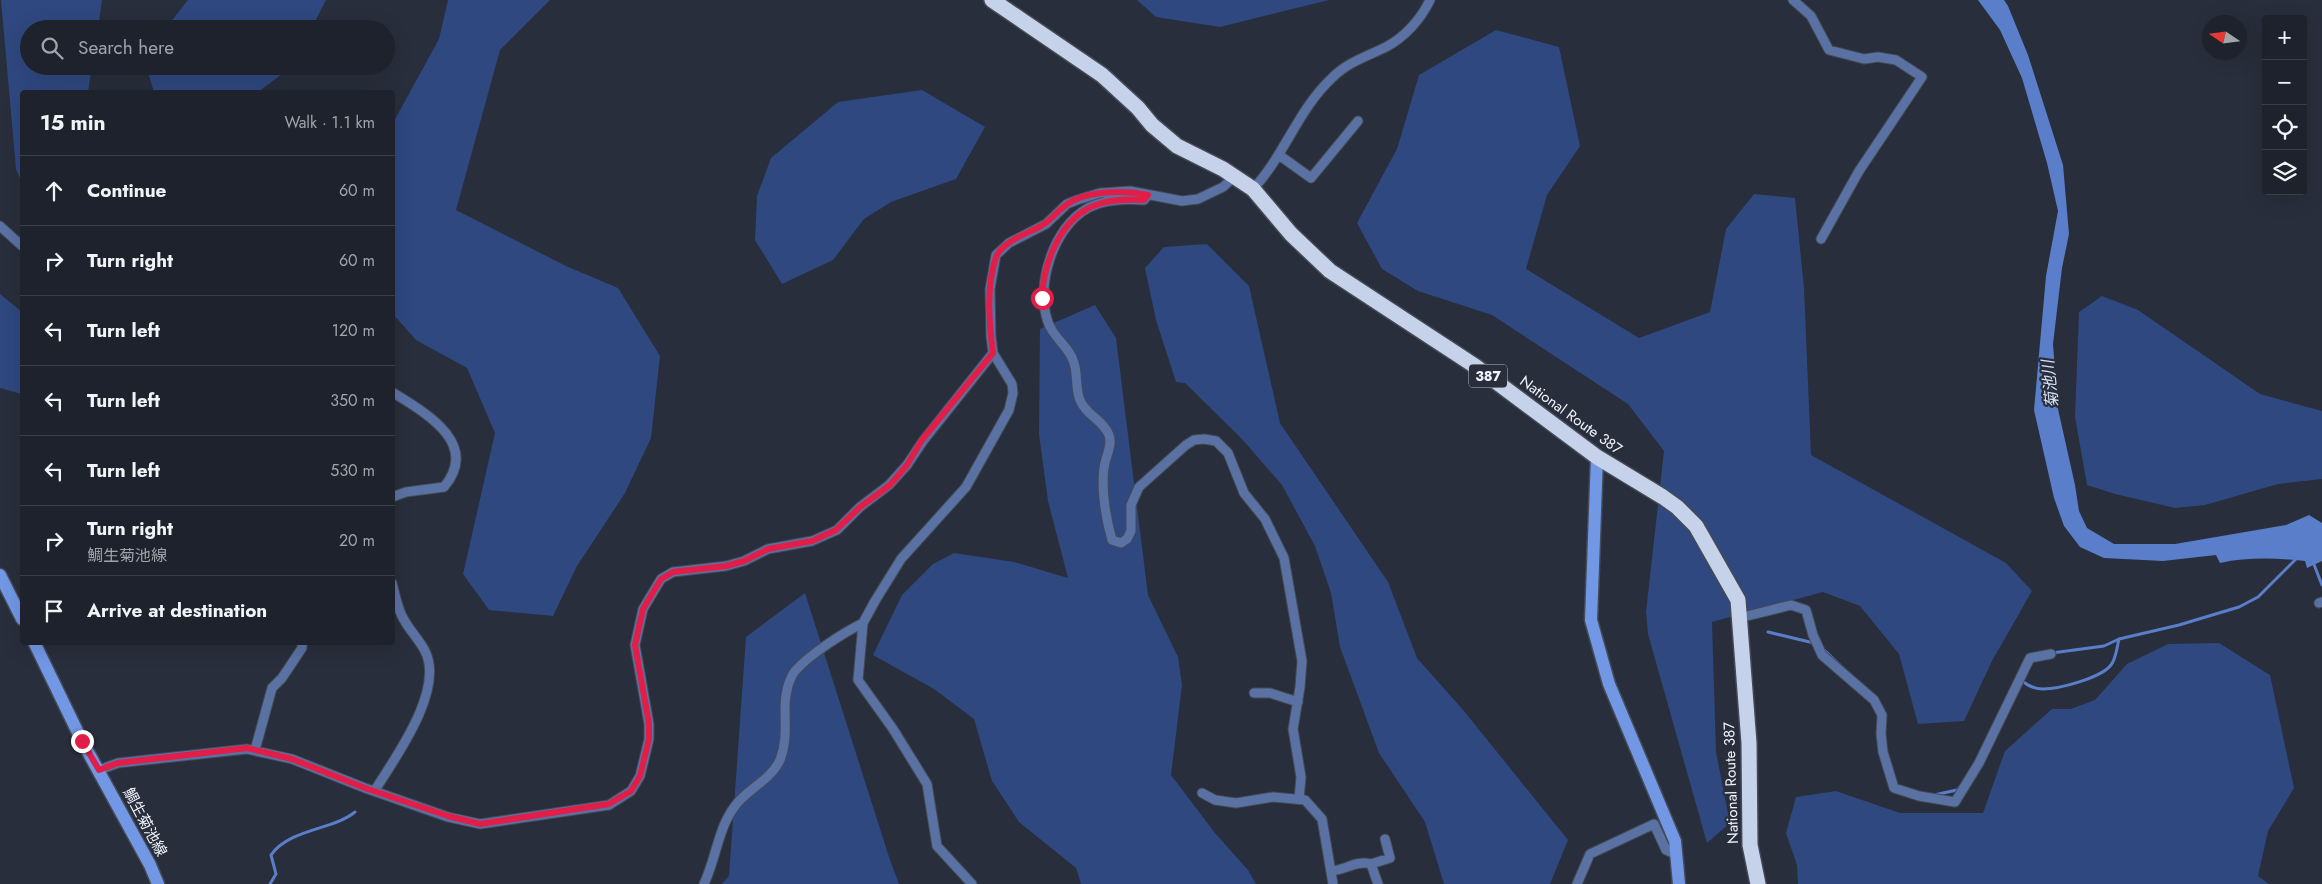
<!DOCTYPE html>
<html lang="en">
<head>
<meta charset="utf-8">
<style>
  :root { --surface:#1e222c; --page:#262a34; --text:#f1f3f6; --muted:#a1a4a9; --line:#3c3f48 }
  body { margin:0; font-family:Jost,"Noto Sans JP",sans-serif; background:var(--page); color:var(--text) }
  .controls { position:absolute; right:15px; top:15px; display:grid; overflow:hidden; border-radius:5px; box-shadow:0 5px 20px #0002 }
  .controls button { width:45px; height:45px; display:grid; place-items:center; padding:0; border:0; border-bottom:1px solid var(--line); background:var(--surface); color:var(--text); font:25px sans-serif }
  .compass { position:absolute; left:2202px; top:15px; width:45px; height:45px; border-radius:50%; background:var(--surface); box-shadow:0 5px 20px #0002; rotate:283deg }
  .stop { position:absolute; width:15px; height:15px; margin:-11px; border:4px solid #e11d48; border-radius:50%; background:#fff }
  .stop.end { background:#e11d48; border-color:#fff; box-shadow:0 1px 5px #0008 }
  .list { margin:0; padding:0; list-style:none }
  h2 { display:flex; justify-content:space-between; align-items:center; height:65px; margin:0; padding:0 20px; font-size:21px }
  h2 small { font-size:16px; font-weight:400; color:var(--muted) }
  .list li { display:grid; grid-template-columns:32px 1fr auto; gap:15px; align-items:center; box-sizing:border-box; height:70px; padding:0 20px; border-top:1px solid var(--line) }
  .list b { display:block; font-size:19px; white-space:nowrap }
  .list p { margin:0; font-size:16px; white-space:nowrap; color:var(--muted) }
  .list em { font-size:16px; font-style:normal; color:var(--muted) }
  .icon { flex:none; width:28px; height:28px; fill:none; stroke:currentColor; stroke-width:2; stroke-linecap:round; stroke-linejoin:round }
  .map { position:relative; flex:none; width:2322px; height:884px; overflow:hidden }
  .search { position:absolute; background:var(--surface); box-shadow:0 5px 20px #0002; left:20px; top:20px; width:375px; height:55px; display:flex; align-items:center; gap:12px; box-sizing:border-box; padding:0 18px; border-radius:28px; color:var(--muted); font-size:19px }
  .panel { position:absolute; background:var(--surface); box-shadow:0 5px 20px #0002; left:20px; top:90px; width:375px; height:555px; border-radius:5px }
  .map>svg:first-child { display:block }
  .green { fill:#2f487f }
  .water { fill:#5a7ec9 }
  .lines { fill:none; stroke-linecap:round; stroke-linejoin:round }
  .stream { stroke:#5a7ec9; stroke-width:3 }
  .street-casing { stroke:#444a56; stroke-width:11 }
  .secondary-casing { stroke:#444a56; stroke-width:15 }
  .highway-casing { stroke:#444a56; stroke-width:18 }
  .street { stroke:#5a72a3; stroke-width:9 }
  .secondary { stroke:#7197e5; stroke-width:12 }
  .highway { stroke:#c6d2ea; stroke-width:15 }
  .route { stroke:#e11d48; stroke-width:6 }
  .labels { text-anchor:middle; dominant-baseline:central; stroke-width:4.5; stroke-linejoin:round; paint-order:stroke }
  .shield { fill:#282e3b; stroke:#b3b8c1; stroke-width:1 }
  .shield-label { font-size:14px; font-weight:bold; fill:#eff3fb }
  .street-label { font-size:15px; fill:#eff3fb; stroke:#282e3b }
  .water-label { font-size:16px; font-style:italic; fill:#d8e3f7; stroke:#282e3b }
</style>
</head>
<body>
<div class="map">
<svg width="2322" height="884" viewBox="0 0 2322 884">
  <rect width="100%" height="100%" fill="#282e3b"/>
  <path class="green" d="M1 0H102L98 29H29V66H92L88 92H22V183L16 169Z
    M188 0H326L311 29H165Z
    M448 0H550L500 50 456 210 566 266 618 288 660 356 651 438 625 493 577 566 553 616 489 610 463 574 495 433 467 368 416 340 393 314V123L439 39Z
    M1137 0H1329L1220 27 1156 17Z
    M1496 30 1559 47 1580 146 1547 195 1526 269 1639 338 1710 312 1726 229 1754 194 1795 198 1804 288 1811 455 2006 563 2032 591 1992 661 1964 721 1918 724 1899 654 1860 606 1823 592 1712 622 1716 752 1730 823 1707 843 1648 634 1646 612 1664 451 1628 404 1492 315 1418 291 1382 269 1357 223 1397 149 1419 75Z
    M146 66H288L286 71 258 92H154Z
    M922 90 985 127 956 179 891 202 864 219 833 260 782 284 755 240 757 196 771 158 838 102Z
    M1207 244 1249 286 1280 423 1388 582 1417 658 1464 711 1568 840 1550 884H1444L1425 822 1379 753 1340 647 1331 593 1315 546 1282 485 1241 438 1185 383 1176 382 1156 320 1145 268 1164 247Z
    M0 294 22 312V394L0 388Z
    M2102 296 2138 310 2260 394 2322 411V479L2278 484 2205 505 2175 508 2115 494 2087 485 2075 417 2079 312Z
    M1095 305 1116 338 1148 595 1178 657 1182 685 1171 775 1215 833 1248 870 1256 884H1081L1076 868 1019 822 992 781 974 719 934 689 873 655 902 595 933 564 954 553 1014 562 1068 578 1048 501 1039 434 1040 329Z
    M805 593 889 857 899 884H722L729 876 746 637Z
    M2219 643 2270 675 2294 788 2268 831 2258 876 2269 884H1798L1797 865 1786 833 1796 797 1836 791 1900 813H1983L2005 751 2052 709H2071L2095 700 2127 664 2168 644Z"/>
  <path class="water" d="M1978 0H2004L2008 6 2028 55 2063 165 2069 234 2062 268 2053 344 2058 409 2075 485 2079 511 2087 528 2114 544H2175L2286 525 2309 515 2322 523V561L2307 568 2305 561C2276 558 2248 557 2220 563L2216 555 2163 561 2104 558 2080 547 2064 526 2054 498 2034 410 2046 276 2058 211 2047 163 2022 78 2000 30Z"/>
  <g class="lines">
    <path class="stream" d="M2313 562 2322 585
      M1768 632 1814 643
      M1819 645 1845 670
      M2052 653 2104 646 2119 639 2179 625 2239 607 2258 597 2296 559
      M2022 681C2027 685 2035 689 2043 689 2059 689 2101 678 2111 665 2116 659 2117 647 2119 639
      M1934 795 1957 790 1961 786
      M270 884 276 874 271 855C289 829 333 830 355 812"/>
    <g class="street-casing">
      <path id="street" d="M1793 0 1811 16 1829 50 1864 59 1878 57 1896 60 1922 77 1859 171 1821 239
        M1279 155 1311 178 1358 121
        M1253 189C1285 155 1298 109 1333 77 1348 62 1368 56 1386 47 1405 37 1421 19 1430 0
        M1148 195 1144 200C1125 199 1105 199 1088 208 1053 227 1035 286 1048 322 1053 338 1070 347 1074 363 1078 375 1075 388 1080 400 1085 414 1104 421 1109 435 1113 446 1105 457 1104 468 1101 490 1106 519 1112 540L1121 543 1127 539 1131 531V505L1139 487 1186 445 1194 440 1204 439 1216 441 1228 453 1244 493 1265 519 1284 558 1302 661 1300 687 1293 729 1301 777 1299 799
        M0 226 22 246
        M392 392C424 412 481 443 444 487L406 492 392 497
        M2319 603 2322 602
        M1739 618 1791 605 1806 610 1813 635 1822 655 1874 700 1882 715 1881 734 1883 752 1894 788 1919 796 1955 802 1979 763 2030 658 2051 654
        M1254 693H1270L1298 702
        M255 750 272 688 282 678 302 648V642
        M99 770 118 763 247 749 292 759 365 788 448 817 480 824 609 805 631 791 640 776 649 739V724L635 645 643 609 661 579 673 572 726 566 744 561 768 549 812 541 837 530 860 507 889 485 907 465 923 441 993 353
        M375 790C395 758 445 690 425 651 419 639 408 629 402 616 397 606 395 594 392 583
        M1202 793 1215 800 1236 803 1273 797 1305 800 1322 819 1333 884
        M1371 864 1390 858 1385 839
        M1331 871C1346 870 1356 860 1371 864L1378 884
        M704 884C716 859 718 828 735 806 747 789 771 780 780 760 787 742 785 726 785 707 785 696 788 680 795 671 810 654 843 633 863 623
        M972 884 937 846 927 784 893 729 858 680 863 623 875 601 901 559 966 487 1009 410 1013 393 1012 384 993 353 991 336 990 289 996 255 1009 243 1046 224 1067 204 1077 200 1100 193 1130 191 1182 201 1198 199 1223 187 1234 177
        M1577 884 1590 854 1654 824 1666 850 1677 855"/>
    </g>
    <g class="secondary-casing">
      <path id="secondary" d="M1597 457 1591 620 1609 684 1675 841 1679 884
        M0 575 22 619
        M34 642 82 741 150 865 158 884"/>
    </g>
    <g class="highway-casing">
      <path id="highway" d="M992 0 1102 75 1138 108 1152 125 1177 146 1223 169 1253 189 1291 234 1330 271 1475 366 1597 457 1663 497 1677 507 1696 526 1738 600 1749 743 1750 845 1758 884"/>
    </g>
    <use href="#street" class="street"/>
    <use href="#secondary" class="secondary"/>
    <use href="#highway" class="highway"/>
  </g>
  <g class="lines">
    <path class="route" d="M82 741 99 770 118 763 247 748 292 759 365 788 448 816 480 824 609 804 631 791 640 776 649 739V724L635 645 643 609 661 579 673 572 726 566 744 561 768 549 812 541 836 530 860 507 890 485 907 465 922 440 993 353C989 322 986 287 996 257 1002 242 1026 234 1039 227 1050 222 1056 212 1066 205 1086 190 1125 190 1148 195L1144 200C1126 199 1104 199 1087 209 1058 225 1043 266 1042 298"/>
  </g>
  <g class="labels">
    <rect class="shield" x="1469" y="364.5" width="38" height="23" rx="4"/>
    <g class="shield-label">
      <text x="1488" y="376">387</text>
    </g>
    <g class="street-label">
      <text transform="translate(1571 415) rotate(36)">National Route 387</text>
      <text transform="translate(1731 783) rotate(-92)">National Route 387</text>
      <text transform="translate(145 822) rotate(62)">鯛生菊池線</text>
    </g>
    <g class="water-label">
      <text transform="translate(2050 384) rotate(-96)">菊池川</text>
    </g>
  </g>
</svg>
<div class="controls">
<button>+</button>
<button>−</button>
<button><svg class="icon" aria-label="locate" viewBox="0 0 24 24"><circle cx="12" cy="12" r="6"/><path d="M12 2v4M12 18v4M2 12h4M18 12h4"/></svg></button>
<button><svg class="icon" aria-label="layers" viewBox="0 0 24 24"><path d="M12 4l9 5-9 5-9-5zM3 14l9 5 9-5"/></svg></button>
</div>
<svg class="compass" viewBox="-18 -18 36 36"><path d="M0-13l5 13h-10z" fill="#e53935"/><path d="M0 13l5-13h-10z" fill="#a1a4a9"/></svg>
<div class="stop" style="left:1042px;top:298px"></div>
<div class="stop end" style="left:82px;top:741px"></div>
<div class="search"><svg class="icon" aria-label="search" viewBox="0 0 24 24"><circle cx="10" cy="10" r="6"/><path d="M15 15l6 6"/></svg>Search here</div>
<section class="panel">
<h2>15 min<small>Walk · 1.1 km</small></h2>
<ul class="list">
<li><svg class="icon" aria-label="ahead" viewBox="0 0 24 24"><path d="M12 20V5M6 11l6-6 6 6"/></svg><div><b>Continue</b></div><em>60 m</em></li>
<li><svg class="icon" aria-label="right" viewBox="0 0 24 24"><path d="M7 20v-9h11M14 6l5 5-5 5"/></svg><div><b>Turn right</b></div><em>60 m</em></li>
<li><svg class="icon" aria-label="left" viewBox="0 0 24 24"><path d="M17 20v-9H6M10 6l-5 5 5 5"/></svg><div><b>Turn left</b></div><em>120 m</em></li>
<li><svg class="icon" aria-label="left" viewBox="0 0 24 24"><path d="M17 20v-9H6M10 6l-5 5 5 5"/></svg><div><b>Turn left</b></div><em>350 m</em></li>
<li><svg class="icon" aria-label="left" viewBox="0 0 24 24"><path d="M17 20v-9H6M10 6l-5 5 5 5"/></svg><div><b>Turn left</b></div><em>530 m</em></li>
<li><svg class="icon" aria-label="right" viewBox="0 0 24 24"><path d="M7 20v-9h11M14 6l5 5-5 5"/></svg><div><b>Turn right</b><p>鯛生菊池線</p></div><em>20 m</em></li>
<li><svg class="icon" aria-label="arrive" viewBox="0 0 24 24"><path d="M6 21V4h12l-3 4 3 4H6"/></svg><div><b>Arrive at destination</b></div></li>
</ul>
</section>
</div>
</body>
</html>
